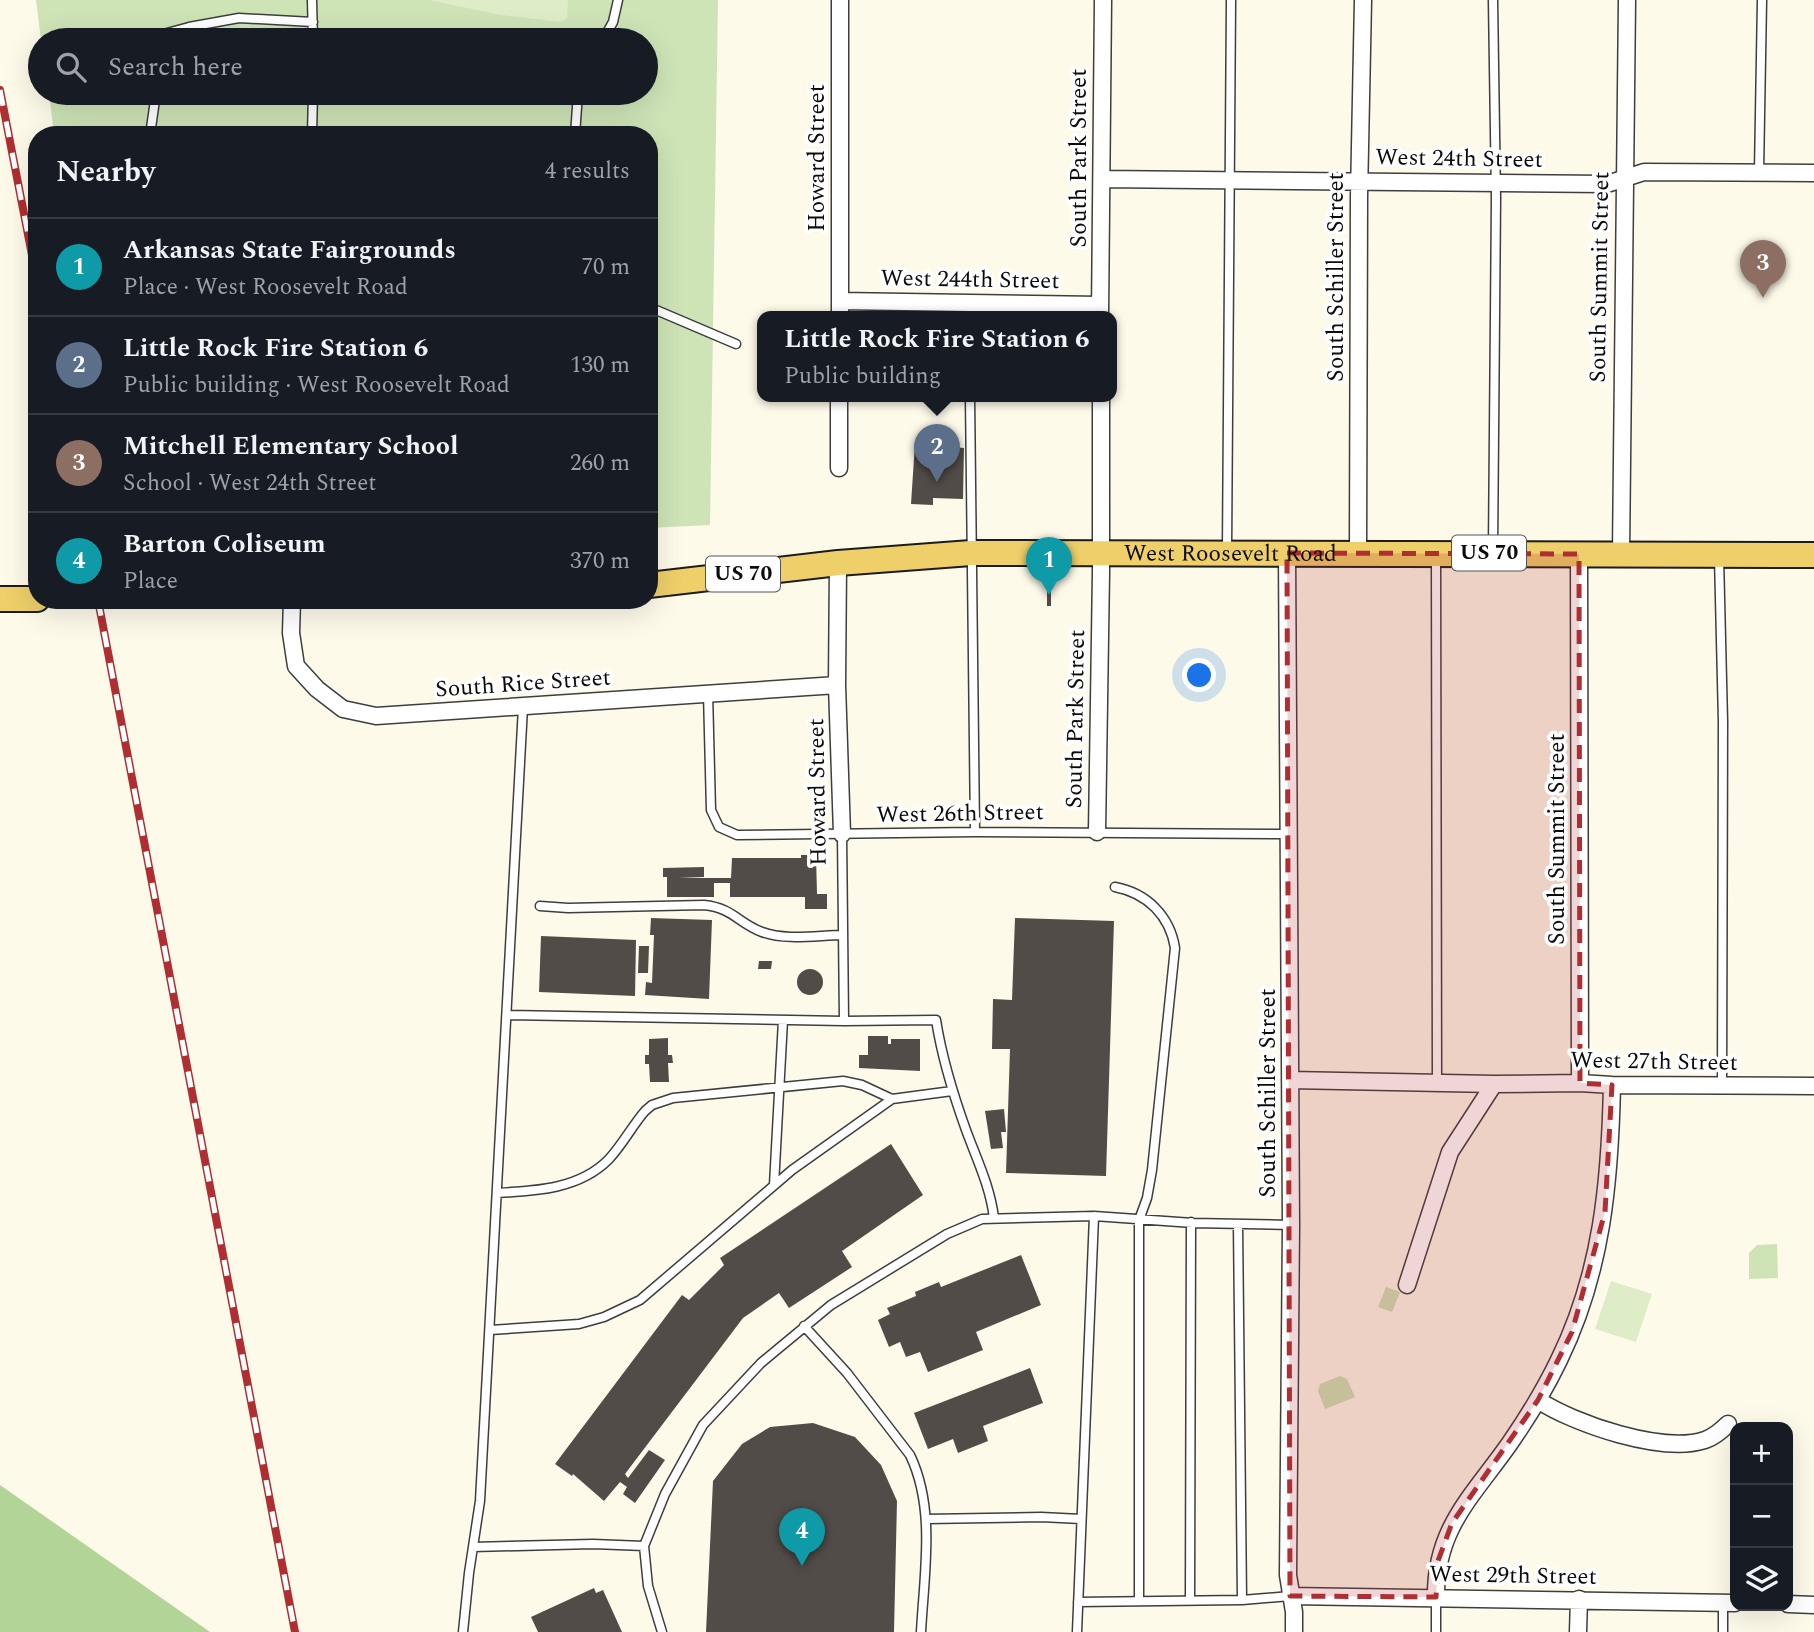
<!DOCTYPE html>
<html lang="en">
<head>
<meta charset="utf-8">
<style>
  :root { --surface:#171b24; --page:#242831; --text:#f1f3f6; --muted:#9ea1a6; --line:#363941; --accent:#db2777 }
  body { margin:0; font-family:Spectral,serif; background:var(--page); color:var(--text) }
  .controls { position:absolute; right:21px; bottom:21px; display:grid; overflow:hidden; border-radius:14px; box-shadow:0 7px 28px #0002 }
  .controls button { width:63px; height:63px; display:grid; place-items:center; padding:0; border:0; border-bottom:2px solid var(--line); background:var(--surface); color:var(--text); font:35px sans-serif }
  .you { position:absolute; left:1200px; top:676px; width:24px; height:24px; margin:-18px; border:5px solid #fff; border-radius:50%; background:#1a73e8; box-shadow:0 0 0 10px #1a73e833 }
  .badge { display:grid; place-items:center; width:46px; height:46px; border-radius:50%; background:var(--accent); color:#fff; font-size:23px; font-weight:700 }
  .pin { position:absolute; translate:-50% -58px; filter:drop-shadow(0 2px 4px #0008) }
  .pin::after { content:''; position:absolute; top:37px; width:24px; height:21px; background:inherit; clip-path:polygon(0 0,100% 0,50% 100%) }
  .popup { position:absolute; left:757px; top:311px; width:360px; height:91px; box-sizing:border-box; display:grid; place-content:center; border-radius:14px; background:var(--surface); filter:drop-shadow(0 2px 5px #0005); font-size:23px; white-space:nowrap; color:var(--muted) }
  .popup b { font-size:26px; color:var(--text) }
  .popup::after { content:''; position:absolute; left:50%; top:100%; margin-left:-14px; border:14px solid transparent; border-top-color:var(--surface) }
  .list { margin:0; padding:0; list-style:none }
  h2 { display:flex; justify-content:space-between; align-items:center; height:91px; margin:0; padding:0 28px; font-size:30px }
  h2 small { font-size:23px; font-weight:400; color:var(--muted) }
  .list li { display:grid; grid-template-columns:46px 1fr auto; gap:21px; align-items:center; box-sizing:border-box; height:98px; padding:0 28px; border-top:2px solid var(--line) }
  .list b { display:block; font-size:26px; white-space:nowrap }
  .list p { margin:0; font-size:23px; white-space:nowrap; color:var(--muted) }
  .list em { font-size:23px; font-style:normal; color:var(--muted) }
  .icon { flex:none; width:38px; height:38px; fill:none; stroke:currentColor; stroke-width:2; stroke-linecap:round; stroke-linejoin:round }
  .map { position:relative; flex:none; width:1814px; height:1632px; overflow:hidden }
  .search { position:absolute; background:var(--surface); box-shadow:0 7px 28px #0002; left:28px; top:28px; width:630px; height:77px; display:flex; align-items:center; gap:18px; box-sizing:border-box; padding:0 24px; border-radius:38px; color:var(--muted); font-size:26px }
  .panel { position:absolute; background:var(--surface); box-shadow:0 7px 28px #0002; left:28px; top:126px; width:630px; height:483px; border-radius:28px }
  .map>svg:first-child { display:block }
  .green { fill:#cee4b7 }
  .forest { fill:#b2d497 }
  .pitch { fill:#dfecc8 }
  .building { fill:#524c48 }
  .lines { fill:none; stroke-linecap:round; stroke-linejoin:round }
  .lane-casing { stroke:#3e3e3e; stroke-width:11 }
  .street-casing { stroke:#3e3e3e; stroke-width:19 }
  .primary-casing { stroke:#1c1c1c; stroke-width:28 }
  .lane { stroke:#fff; stroke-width:8 }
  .street { stroke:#fff; stroke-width:16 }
  .primary { stroke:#eecf69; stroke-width:24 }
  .rail-casing { stroke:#af2e32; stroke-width:8 }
  .rail { stroke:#fff; stroke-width:5; stroke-dasharray:16; stroke-linecap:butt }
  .marked { fill:#af2e32; fill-opacity:0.2; stroke:#af2e32; stroke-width:5; stroke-dasharray:14 9; stroke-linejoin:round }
  .labels { text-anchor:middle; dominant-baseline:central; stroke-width:7; stroke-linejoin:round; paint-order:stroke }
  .shield { fill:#fff; stroke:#545454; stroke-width:2 }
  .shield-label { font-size:21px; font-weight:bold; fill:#0b0b0b }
  .street-label { font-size:23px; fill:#0b0b0b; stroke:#fff }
</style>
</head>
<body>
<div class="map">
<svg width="1814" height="1632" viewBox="0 0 1814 1632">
  <rect width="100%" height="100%" fill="#fdfaea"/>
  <path class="green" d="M36 0H718L710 525 649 528V135H54L49 93H646V40H41Z
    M1777 1244 1778 1278 1749 1279V1253L1757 1245Z
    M1386 1287 1400 1292 1392 1312 1378 1307Z
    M1340 1376 1347 1379 1355 1397 1325 1409 1318 1391 1320 1384Z"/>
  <path class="forest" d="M0 1485 210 1632H0Z"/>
  <path class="pitch" d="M429 0H568L567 18 561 22 501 15Z
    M1611 1281 1652 1294 1636 1342 1595 1329Z"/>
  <path class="building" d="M928 438H952V447L964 448 963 499 933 498V505L911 504 915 443H928Z
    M1047 584 1051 585V606H1047Z
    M801 855H816L817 894H827V909H805V897H730V883H714V897H667V877H663V868L704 867V877L678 878H731L732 858H801Z
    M651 918 712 920 709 999 645 995 646 982 652 983 654 935H650Z
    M1015 918 1114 921 1106 1176 1006 1173 1010 1049H992L993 999 1012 1000Z
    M541 936 636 940 635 996 539 992Z
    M639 946H649L648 973H638Z
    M759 961H772L771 969H758Z
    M797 982a13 13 0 1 1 26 0a13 13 0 1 1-26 0Z
    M868 1036H888V1044H891V1039H920V1071L859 1068V1055H868Z
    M668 1038V1055H672L673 1063H668L669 1082H650L649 1064H645V1055H649V1039Z
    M1004 1109 1006 1132H1001L1003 1148 991 1149 985 1111Z
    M891 1144 923 1195 842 1251 852 1267 789 1308 779 1293 743 1318 625 1474 628 1478 649 1450 665 1460 635 1503 623 1494 627 1487 620 1482 604 1501 573 1474 572 1476 555 1464 682 1295 689 1300 724 1265 720 1258Z
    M1021 1255 1041 1305 976 1332 983 1350 928 1372 920 1352 906 1357 900 1342 889 1347 878 1320 890 1314 887 1308 916 1296 915 1292 939 1282 941 1287Z
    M1030 1368 1043 1403 983 1426 988 1441 958 1453 953 1439 928 1449 914 1413Z
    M813 1423 855 1437 881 1465 897 1501 894 1632H706L713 1481 742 1444 770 1427Z
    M594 1588 596 1593 603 1590 622 1632H538L531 1617Z"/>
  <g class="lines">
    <g class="lane-casing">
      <path id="lane" d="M312 0 313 40
        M166 40 167 33 189 27 239 18 313 22
        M603 40 613 22 618 0
        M150 135 156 93
        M312 135 313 93
        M575 135 578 93
        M1759 172 1762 0
        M649 307 736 344
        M970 396 975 832
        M1227 550 1231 0
        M1493 550 1496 198 1493 0
        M1436 557 1437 1083
        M1719 557 1723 722 1722 1085
        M708 693 711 810 719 827 737 835 975 832 1289 834
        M842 834 844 1021
        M1115 887C1147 893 1170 916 1175 948L1152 1170 1147 1198 1139 1220V1601
        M540 906 568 908 704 905C733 908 738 923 762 932 786 941 819 935 843 935
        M507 1015 844 1021 936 1020C942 1058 953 1094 966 1130 977 1160 990 1186 994 1218
        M774 1185 783 1020
        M497 1193C536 1191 580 1189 609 1159 623 1144 632 1126 645 1111L652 1105 673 1098 843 1081 862 1085 892 1099 952 1091
        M1238 1224 1242 1600
        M804 1326 847 1373 910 1455C936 1509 924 1574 921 1632
        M490 1330 579 1324 604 1317 640 1300 792 1170 892 1099
        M926 1519 1041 1517 1081 1519
        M473 1547 593 1544 644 1546
        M1436 1597V1632
        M1190 1600 1191 1222
        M1078 1602 1242 1600 1290 1596
        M463 1632 469 1573 480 1501 523 707
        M662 1632 648 1586 644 1546 665 1494 703 1425 761 1363 831 1305 947 1234 982 1219 1094 1216 1193 1223 1291 1225
        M1077 1632 1094 1216
        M1723 1632V1603"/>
    </g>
    <g class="street-casing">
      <path id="street" d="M1102 179 1607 184 1644 172 1814 173
        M840 301 1100 305
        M840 316V0
        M1100 316 1103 0
        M839 468V396
        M1287 553 1291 1225 1288 1575 1294 1612V1632
        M1358 554 1359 196 1363 0
        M1579 554 1580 1083
        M1621 554 1627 0
        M838 563 837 685 842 834
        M292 600 291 633 296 666 317 689 343 709 376 716 837 685
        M1097 832 1101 572V396
        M1290 1080 1494 1084
        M1407 1285 1450 1152 1494 1084 1580 1083 1612 1085 1814 1086
        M1538 1400C1574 1424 1663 1454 1705 1440 1714 1437 1721 1431 1728 1424
        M1290 1596 1735 1603
        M1436 1597C1435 1528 1473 1496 1510 1443 1528 1417 1545 1389 1559 1360 1602 1272 1610 1182 1612 1085
        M1788 1604 1814 1605
        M1578 1632 1579 1599"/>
    </g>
    <g class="primary-casing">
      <g id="primary">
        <path id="s1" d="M649 585 838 563 971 553 1814 555"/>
        <path d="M0 599H37"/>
      </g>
    </g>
    <use href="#lane" class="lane"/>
    <use href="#street" class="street"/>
    <use href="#primary" class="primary"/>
    <g class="rail-casing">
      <path id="rail" d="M0 90 37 281
        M98 600 295 1632"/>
    </g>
    <use href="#rail" class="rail"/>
  </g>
  <path class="marked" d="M1287 553 1579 554 1580 1083 1612 1085 1605 1212 1572 1332 1538 1400 1452 1523 1438 1561 1436 1597 1290 1596Z"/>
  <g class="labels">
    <g class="shield">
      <rect x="1452" y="535.5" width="74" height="35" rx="5"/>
      <rect x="706" y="556.5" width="74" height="35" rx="5"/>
    </g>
    <g class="shield-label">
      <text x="1489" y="553">US 70</text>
      <text x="743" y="574">US 70</text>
    </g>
    <g class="street-label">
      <text transform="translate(817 158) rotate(-90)">Howard Street</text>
      <text transform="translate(1079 158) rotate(-90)">South Park Street</text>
      <text transform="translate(1459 159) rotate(1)">West 24th Street</text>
      <text transform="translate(1336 277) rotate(-90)">South Schiller Street</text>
      <text transform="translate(1600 277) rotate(-89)">South Summit Street</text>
      <text transform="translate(970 280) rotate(1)">West 244th Street</text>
      <text stroke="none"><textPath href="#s1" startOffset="583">West Roosevelt Road</textPath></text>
      <text transform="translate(523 684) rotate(-4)">South Rice Street</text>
      <text transform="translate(1076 719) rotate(-89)">South Park Street</text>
      <text transform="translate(818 792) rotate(-91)">Howard Street</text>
      <text transform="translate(960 814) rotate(-1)">West 26th Street</text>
      <text transform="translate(1557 839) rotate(-90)">South Summit Street</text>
      <text transform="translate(1654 1062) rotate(1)">West 27th Street</text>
      <text transform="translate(1268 1093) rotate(-90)">South Schiller Street</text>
      <text transform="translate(1513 1576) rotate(1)">West 29th Street</text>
    </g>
  </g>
</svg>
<div class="controls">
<button>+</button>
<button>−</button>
<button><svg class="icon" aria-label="layers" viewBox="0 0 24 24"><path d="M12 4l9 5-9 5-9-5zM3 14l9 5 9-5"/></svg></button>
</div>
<div class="you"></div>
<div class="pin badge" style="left:1049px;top:595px;background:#0f9aa8">1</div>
<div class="pin badge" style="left:937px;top:482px;background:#5c6f8a">2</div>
<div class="popup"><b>Little Rock Fire Station 6</b>Public building</div>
<div class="pin badge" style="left:1763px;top:298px;background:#8d6e63">3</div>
<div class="pin badge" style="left:802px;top:1566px;background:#0f9aa8">4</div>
<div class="search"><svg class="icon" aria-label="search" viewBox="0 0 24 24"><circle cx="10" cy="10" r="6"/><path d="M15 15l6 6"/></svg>Search here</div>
<section class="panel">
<h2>Nearby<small>4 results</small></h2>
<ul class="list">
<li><span class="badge" style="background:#0f9aa8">1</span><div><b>Arkansas State Fairgrounds</b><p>Place · West Roosevelt Road</p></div><em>70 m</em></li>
<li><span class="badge" style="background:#5c6f8a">2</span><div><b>Little Rock Fire Station 6</b><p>Public building · West Roosevelt Road</p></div><em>130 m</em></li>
<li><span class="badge" style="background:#8d6e63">3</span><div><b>Mitchell Elementary School</b><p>School · West 24th Street</p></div><em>260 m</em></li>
<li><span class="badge" style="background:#0f9aa8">4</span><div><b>Barton Coliseum</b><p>Place</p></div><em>370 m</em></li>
</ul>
</section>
</div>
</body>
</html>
